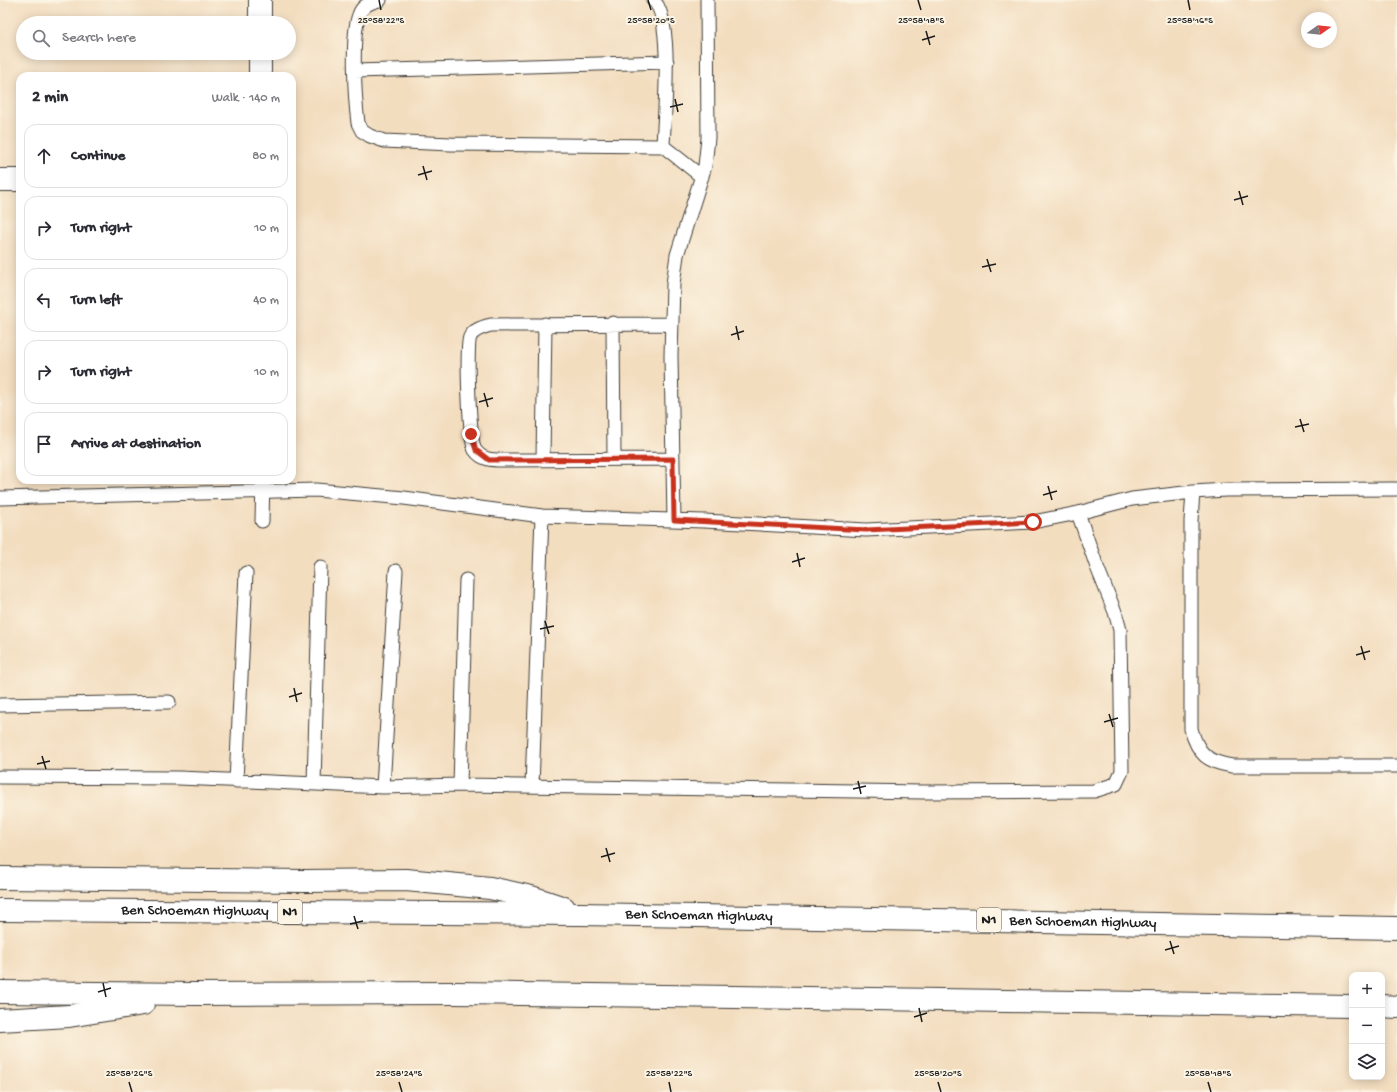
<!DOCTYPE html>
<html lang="en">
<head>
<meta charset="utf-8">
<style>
  :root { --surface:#fff; --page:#f7f7f7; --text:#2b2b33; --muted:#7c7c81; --line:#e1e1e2 }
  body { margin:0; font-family:"Gochi Hand",sans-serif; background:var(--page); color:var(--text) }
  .controls { position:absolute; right:12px; bottom:12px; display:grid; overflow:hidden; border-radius:8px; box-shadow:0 2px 10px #0003 }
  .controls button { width:36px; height:36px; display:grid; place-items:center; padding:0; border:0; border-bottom:1px solid var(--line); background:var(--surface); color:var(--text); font:20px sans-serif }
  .compass { position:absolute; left:1301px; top:12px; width:36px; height:36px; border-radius:50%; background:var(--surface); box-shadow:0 2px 10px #0003; rotate:75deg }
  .stop { position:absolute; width:12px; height:12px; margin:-9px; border:3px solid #c8321e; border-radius:50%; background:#fff }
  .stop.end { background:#c8321e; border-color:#fff; box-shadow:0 1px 4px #0008 }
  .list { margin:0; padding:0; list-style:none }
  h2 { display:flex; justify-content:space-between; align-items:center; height:52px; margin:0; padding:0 16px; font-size:17px }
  h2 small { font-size:13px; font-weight:400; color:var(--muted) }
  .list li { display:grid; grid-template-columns:26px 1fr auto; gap:12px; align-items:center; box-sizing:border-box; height:64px; margin:0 8px 8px; padding:0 8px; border:1px solid var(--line); border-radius:12px }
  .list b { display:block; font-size:15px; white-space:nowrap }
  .list em { font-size:13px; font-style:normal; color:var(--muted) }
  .icon { flex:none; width:22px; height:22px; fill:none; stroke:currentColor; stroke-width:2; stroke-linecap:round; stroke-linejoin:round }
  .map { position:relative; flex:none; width:1397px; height:1092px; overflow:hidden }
  .search { position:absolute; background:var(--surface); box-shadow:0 2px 10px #0003; left:16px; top:16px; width:280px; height:44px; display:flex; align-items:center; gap:10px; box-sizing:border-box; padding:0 14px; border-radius:22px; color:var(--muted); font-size:15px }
  .panel { position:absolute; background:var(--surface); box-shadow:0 2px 10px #0003; left:16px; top:72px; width:280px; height:412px; border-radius:12px }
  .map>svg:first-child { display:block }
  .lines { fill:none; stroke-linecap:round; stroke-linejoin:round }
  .service-casing { stroke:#3c3934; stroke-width:15 }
  .tertiary-casing { stroke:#3c3934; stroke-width:24 }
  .motorway-casing { stroke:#3c3934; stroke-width:24 }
  .service { stroke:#fff; stroke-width:13 }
  .tertiary { stroke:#fff; stroke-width:22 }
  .motorway { stroke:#fff; stroke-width:22 }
  .route { stroke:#c8321e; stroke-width:5 }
  .ticks { fill:none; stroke:#1c1c1c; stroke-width:1.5 }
  .labels { text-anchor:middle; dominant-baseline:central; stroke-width:4; stroke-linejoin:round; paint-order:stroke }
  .shield { fill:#fcf5e5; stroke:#5f5d58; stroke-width:1 }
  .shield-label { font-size:14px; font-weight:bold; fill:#1c1c1c }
  .street-label { font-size:15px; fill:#1c1c1c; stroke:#fcf5e5 }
  .ticks-label { font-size:10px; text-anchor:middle; fill:#1c1c1c; stroke:#fcf5e5; stroke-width:4; stroke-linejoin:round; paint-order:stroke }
</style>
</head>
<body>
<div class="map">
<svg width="1397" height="1092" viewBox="0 0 1397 1092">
  <rect width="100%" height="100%" fill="#fcf5e5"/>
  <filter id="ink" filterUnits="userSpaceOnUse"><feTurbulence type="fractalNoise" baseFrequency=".025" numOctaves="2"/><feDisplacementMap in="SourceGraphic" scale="8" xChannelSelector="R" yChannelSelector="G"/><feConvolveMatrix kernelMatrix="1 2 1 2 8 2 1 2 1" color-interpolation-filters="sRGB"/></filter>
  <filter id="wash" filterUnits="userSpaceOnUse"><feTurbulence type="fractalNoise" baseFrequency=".012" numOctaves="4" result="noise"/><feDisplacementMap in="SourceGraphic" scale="16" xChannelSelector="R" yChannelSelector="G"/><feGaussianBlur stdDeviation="0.9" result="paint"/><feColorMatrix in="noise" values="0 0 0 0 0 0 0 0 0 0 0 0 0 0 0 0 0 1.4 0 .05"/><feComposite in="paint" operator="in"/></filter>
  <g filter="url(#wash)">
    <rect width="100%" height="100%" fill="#f3ddbf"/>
  </g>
  <g filter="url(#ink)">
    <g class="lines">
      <g class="service-casing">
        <path id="service" d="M380 0C371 2 362 5 359 15 351 35 355 100 358 123L362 131 370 136 384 141 451 144 663 146 702 177
          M653 0C674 17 664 117 663 146
          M355 71 667 62
          M613 323 614 459
          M672 324 491 325C484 327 474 329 470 337 466 346 469 440 475 450 482 460 492 460 502 460L673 459
          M543 460 545 324
          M1193 492 1191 521V729C1198 754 1207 762 1232 766H1397
          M0 498 316 490 404 498 542 516 704 521 866 530 1033 522 1078 513 1132 499 1193 492 1226 490 1397 489
          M674 520 671 356 673 284 677 255 705 166 708 138 707 0
          M262 521 263 480
          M0 705 169 702
          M0 777 179 778 383 787 460 785 923 792 1094 791 1116 784 1122 771 1120 630 1115 612 1097 567 1078 513
          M236 781 246 573
          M314 784 320 567
          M460 785 466 580
          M532 786 542 516
          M383 787 396 571"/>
      </g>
      <g class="tertiary-casing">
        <path id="tertiary" d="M260 0V23
          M260 53V76
          M0 180H20"/>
      </g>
      <g class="motorway-casing">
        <g id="motorway">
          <path d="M0 878 306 881 406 880 490 888 531 897 564 908"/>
          <path id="s1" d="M0 910 580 914 1397 928"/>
          <path d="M0 992 194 994 456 993 1352 1006"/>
          <path d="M1382 1006 1397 1007"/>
          <path d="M0 1020 69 1016 143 1004"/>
        </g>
      </g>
      <use href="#service" class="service"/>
      <use href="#tertiary" class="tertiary"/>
      <use href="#motorway" class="motorway"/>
    </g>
  </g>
  <g class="lines" filter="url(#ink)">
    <path class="route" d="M471 434 476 450 489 460 673 459 674 520 866 530 1033 522"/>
  </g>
  <path class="ticks" d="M379 0 381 10M648 0 651 10M918 0 921 10M1188 0 1190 10M926 31 930 45M922 40 935 36M675 99 678 112M670 107 683 104M423 166 427 180M418 175 432 171M1239 191 1243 205M1234 200 1248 196M987 259 991 272M982 267 996 264M736 326 739 340M731 335 744 331M484 393 488 407M479 402 493 398M1300 419 1304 432M1295 427 1309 424M1048 486 1052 500M1043 495 1057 491M797 553 800 567M792 562 805 558M545 621 549 634M540 629 554 626M1361 646 1365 660M1356 655 1370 651M294 688 297 702M289 697 302 693M1109 714 1113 727M1104 722 1118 718M42 756 46 769M37 764 50 761M858 781 861 794M853 789 866 786M606 848 610 862M601 857 615 853M354 916 358 929M350 924 363 921M1170 941 1174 954M1165 950 1179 946M103 983 106 997M98 992 111 988M919 1008 922 1022M914 1017 927 1013M129 1082 132 1092M399 1082 402 1092M669 1082 671 1092M938 1082 941 1092M1208 1082 1211 1092"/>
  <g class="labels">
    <g class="shield">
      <rect x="278" y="900" width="24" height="24" rx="3"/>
      <rect x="977" y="908" width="24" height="24" rx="3"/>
    </g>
    <g class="shield-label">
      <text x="290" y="912">N1</text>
      <text x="989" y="920">N1</text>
    </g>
    <g class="street-label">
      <text stroke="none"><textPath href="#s1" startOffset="195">Ben Schoeman Highway</textPath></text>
      <text stroke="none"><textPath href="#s1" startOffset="699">Ben Schoeman Highway</textPath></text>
      <text stroke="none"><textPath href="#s1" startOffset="1083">Ben Schoeman Highway</textPath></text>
    </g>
  </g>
  <g class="ticks-label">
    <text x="381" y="23">25°58'22"S</text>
    <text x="651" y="23">25°58'20"S</text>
    <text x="921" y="23">25°58'18"S</text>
    <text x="1190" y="23">25°58'16"S</text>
    <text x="129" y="1076">25°58'26"S</text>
    <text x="399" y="1076">25°58'24"S</text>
    <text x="669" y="1076">25°58'22"S</text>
    <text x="938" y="1076">25°58'20"S</text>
    <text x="1208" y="1076">25°58'18"S</text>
  </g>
</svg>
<div class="controls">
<button>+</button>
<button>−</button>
<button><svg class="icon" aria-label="layers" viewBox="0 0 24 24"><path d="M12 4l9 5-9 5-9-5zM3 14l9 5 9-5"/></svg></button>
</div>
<svg class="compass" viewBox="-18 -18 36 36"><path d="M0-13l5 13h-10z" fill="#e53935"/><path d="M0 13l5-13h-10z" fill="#7c7c81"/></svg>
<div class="stop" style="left:1033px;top:522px"></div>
<div class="stop end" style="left:471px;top:434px"></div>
<div class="search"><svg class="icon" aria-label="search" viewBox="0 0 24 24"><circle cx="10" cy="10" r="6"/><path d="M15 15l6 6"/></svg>Search here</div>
<section class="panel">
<h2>2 min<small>Walk · 140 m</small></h2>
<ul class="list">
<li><svg class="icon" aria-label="ahead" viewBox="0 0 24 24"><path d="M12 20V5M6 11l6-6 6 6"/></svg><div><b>Continue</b></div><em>80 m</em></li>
<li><svg class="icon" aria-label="right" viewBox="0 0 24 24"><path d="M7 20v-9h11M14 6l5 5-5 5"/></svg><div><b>Turn right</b></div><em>10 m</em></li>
<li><svg class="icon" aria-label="left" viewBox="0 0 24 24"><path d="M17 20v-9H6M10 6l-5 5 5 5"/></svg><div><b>Turn left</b></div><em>40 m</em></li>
<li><svg class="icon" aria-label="right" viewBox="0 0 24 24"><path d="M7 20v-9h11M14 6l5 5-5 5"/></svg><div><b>Turn right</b></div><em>10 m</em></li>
<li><svg class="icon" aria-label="arrive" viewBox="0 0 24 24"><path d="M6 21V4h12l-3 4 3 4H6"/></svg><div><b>Arrive at destination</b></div></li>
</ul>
</section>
</div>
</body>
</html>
